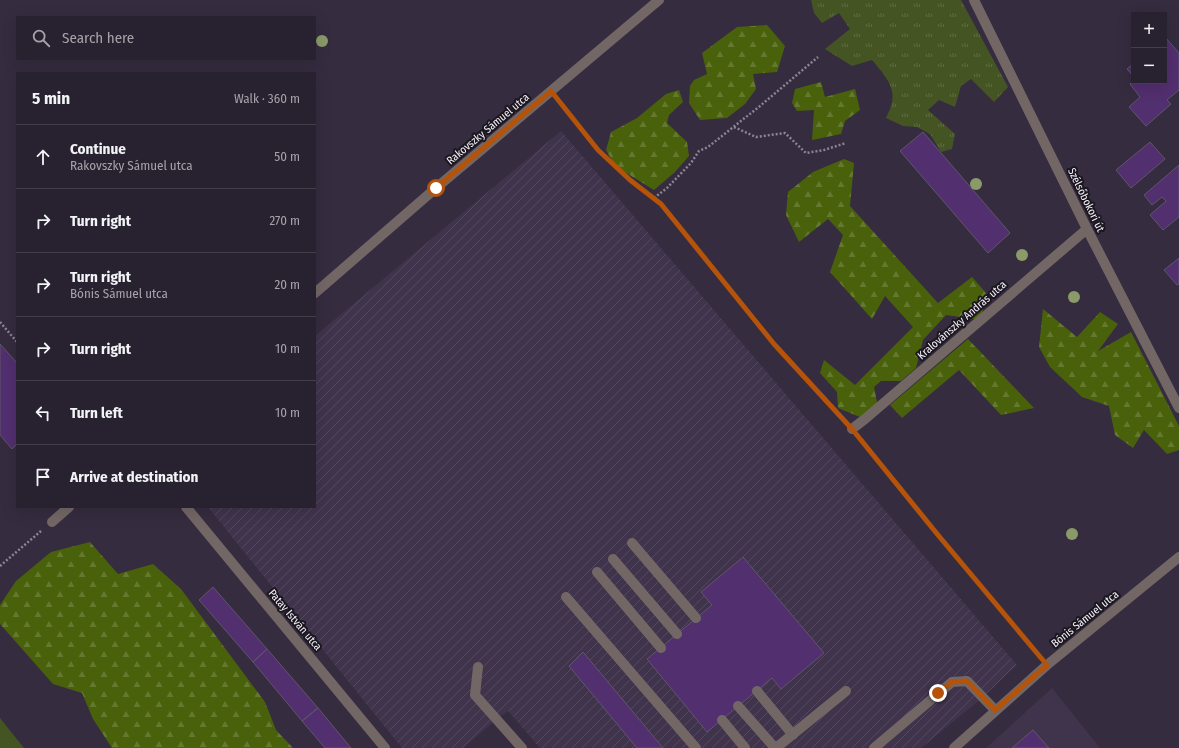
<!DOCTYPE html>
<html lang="en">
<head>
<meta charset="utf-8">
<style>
  :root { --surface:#28212f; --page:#342e3b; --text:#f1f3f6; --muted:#a5a3aa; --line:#443e4b }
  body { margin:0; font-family:"Fira Sans Condensed",sans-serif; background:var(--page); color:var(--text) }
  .controls { position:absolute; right:12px; top:12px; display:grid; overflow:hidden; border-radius:0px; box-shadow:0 4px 16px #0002 }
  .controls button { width:36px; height:36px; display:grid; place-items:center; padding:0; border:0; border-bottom:1px solid var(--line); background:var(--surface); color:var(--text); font:20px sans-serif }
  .stop { position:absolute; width:12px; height:12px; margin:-9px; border:3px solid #b45309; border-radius:50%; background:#fff }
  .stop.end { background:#b45309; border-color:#fff; box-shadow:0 1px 4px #0008 }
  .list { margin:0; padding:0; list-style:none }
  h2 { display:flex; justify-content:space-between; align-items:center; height:52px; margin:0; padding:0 16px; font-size:17px }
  h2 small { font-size:13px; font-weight:400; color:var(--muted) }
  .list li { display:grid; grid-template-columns:26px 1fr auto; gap:12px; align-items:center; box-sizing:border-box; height:64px; padding:0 16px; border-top:1px solid var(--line) }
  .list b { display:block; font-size:15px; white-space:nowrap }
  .list p { margin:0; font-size:13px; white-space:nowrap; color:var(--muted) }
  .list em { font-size:13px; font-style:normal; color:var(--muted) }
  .icon { flex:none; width:22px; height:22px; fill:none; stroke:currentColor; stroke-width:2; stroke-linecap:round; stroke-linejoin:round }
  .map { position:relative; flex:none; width:1179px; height:748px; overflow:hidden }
  .search { position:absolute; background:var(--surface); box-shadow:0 4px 16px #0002; left:16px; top:16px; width:300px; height:44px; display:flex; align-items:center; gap:10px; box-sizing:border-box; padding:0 14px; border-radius:0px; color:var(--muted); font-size:15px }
  .panel { position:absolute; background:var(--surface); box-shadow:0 4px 16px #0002; left:16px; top:72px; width:300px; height:436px; border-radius:0px }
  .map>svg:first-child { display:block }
  .built { fill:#40344c }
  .industrial { fill:url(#industrial-furrows) }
  .grass { fill:url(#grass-tufts) }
  .forest { fill:url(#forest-firs) }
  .pitch { fill:#445422 }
  .building { fill:#522f6f; stroke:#5f566a }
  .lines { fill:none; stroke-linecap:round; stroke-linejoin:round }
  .path { stroke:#8c8594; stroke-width:2.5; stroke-dasharray:2 2; stroke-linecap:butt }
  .lane { stroke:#736766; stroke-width:10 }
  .street { stroke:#736766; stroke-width:10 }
  .tree { fill:#8a9a68 }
  .route { stroke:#b45309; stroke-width:5 }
  .labels { text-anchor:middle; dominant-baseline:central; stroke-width:4; stroke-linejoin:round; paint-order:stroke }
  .street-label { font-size:11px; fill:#f6f0fc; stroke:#1b171f }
</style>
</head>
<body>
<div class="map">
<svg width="1179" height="748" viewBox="0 0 1179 748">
  <defs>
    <pattern id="industrial-furrows" width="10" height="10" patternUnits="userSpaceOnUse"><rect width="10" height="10" fill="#40344c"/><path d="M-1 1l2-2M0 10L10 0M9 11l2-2" fill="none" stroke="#53485e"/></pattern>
    <pattern id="grass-tufts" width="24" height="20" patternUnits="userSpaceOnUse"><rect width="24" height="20" fill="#445422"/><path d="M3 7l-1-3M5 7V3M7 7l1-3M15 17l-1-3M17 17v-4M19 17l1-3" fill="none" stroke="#606d43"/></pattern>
    <pattern id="forest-firs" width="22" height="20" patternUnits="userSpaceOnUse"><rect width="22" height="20" fill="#49610a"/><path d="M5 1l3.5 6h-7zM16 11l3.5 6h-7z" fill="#64782f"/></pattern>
  </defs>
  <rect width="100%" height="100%" fill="#352c3f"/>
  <path class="built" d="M1052 688 1100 748H986Z"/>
  <path class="industrial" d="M561 131 1017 665 982 698 921 748H540L508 711 497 719 463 748H402L208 507H315V336Z"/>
  <path class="grass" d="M811 0H961L1008 87 994 102 971 79 961 86 955 107 939 100 928 110 955 134 952 149 941 152 930 134 917 127 903 126 886 118C888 113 891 108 892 103 896 86 882 72 872 60L852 66 825 49 850 29 839 13 822 23 814 13Z"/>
  <path class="forest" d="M767 25 785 46 777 72 753 74 756 89 745 104 727 118 700 120 689 103 690 86 694 80 707 74 702 53 737 27Z
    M821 82 825 97 855 89 860 110 845 121 841 134 812 140 814 110 797 111 792 103 795 89Z
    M679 90 683 102 669 115 667 123 687 142 689 156 675 172 654 190 615 166 606 150 611 132 637 118 666 94Z
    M844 159 854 163 850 206 938 303 972 277 986 293 981 320 946 315 923 340 916 368 901 381H881L874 387 878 407 865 419 838 408 837 392 820 373 824 360 855 385 913 327 885 296 872 319 830 272 843 235 828 219 799 242 786 215 788 192 813 172Z
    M1043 309 1077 337 1100 312 1118 324 1098 351 1131 332 1179 426V450L1167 454 1144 430 1133 448 1115 435 1109 406 1082 397 1050 367 1039 347Z
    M968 339 1034 408 1001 415 959 370 902 418 890 405Z
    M90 542 118 574 153 564 181 589 265 702 276 730 293 748H112L93 719 82 693 53 684 0 624V605L16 581 51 552Z"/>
  <path class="pitch" d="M0 718 24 748H0Z"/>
  <path class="building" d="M1165 37 1179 53V90L1167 100 1171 104 1146 126 1129 107 1140 97 1130 84 1134 81H1164V38Z
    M1134 63V77L1127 69Z
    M923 132 1010 233 988 253 900 151Z
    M1150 142 1165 159 1131 188 1116 170Z
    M1179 165V217L1163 230 1150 215 1166 201 1162 197 1152 205 1144 195Z
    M1179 258V284L1177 285 1164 270Z
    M0 344 17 363V444L12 449 0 435Z
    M743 557 824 653 781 689 772 678 707 732 647 659 712 605 701 592Z
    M213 587 267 649 253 662 199 600Z
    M267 649 318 708 302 721 253 662Z
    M583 652 663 748H637L569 666Z
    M318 708 351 748H325L302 721Z
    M1033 730 1049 748H1012Z"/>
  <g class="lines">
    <path class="path" d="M560 102 598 150 610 162 630 180 661 204 774 344 843 418
      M734 127 756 137 785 133 806 153 824 150 846 143
      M654 198 667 188 691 163 699 151 708 147 760 106 818 57
      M0 322 17 342
      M862 440 938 535 1038 654
      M0 566 41 531"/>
    <path class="lane" d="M632 543 696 618
      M613 559 677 634
      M597 572 661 648
      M566 597 696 748
      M478 667 475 695 522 748
      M757 691 793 735
      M738 706 775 748
      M722 720 745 748
      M776 748 846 691
      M874 748 952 682 967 681 995 710"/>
    <path class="street" d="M974 0 1087 229 1179 408
      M315 293 436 188 659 0
      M852 429 865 419 1087 229
      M186 507 385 748
      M52 522 69 507
      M954 748 1047 665 1179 557"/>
  </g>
  <g class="tree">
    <circle cx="322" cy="41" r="6"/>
    <circle cx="976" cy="184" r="6"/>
    <circle cx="1022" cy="255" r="6"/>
    <circle cx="1074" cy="297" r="6"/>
    <circle cx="1072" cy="534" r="6"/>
  </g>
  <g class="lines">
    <path class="route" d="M436 188 551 91 598 150 630 180 661 204 774 344 852 429 938 535 1047 665 995 710 967 681 952 682 938 693"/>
  </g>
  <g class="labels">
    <g class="street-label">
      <text transform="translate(488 129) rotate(-40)">Rakovszky Sámuel utca</text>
      <text transform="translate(1086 200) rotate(64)">Szélsőbokori út</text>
      <text transform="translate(962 320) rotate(-41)">Kralovánszky András utca</text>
      <text transform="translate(1085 619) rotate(-39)">Bónis Sámuel utca</text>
      <text transform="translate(295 620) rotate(50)">Patay István utca</text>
    </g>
  </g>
</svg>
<div class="controls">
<button>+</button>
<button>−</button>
</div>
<div class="stop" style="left:436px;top:188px"></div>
<div class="stop end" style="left:938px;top:693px"></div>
<div class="search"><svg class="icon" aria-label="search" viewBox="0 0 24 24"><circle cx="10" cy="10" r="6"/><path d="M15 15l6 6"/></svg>Search here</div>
<section class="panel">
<h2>5 min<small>Walk · 360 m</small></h2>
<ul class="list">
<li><svg class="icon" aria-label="ahead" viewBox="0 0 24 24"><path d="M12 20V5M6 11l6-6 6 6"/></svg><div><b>Continue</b><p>Rakovszky Sámuel utca</p></div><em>50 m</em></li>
<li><svg class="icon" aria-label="right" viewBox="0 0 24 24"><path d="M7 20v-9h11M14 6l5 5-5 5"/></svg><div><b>Turn right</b></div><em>270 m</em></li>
<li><svg class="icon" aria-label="right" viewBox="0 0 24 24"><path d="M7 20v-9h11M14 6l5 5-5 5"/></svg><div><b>Turn right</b><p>Bónis Sámuel utca</p></div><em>20 m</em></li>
<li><svg class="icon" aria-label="right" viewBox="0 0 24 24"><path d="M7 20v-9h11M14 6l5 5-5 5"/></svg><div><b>Turn right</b></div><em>10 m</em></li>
<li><svg class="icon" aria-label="left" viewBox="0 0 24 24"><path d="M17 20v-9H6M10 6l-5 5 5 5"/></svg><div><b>Turn left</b></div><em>10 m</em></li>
<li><svg class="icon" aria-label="arrive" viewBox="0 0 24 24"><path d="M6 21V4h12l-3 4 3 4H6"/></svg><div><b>Arrive at destination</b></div></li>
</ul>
</section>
</div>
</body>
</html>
